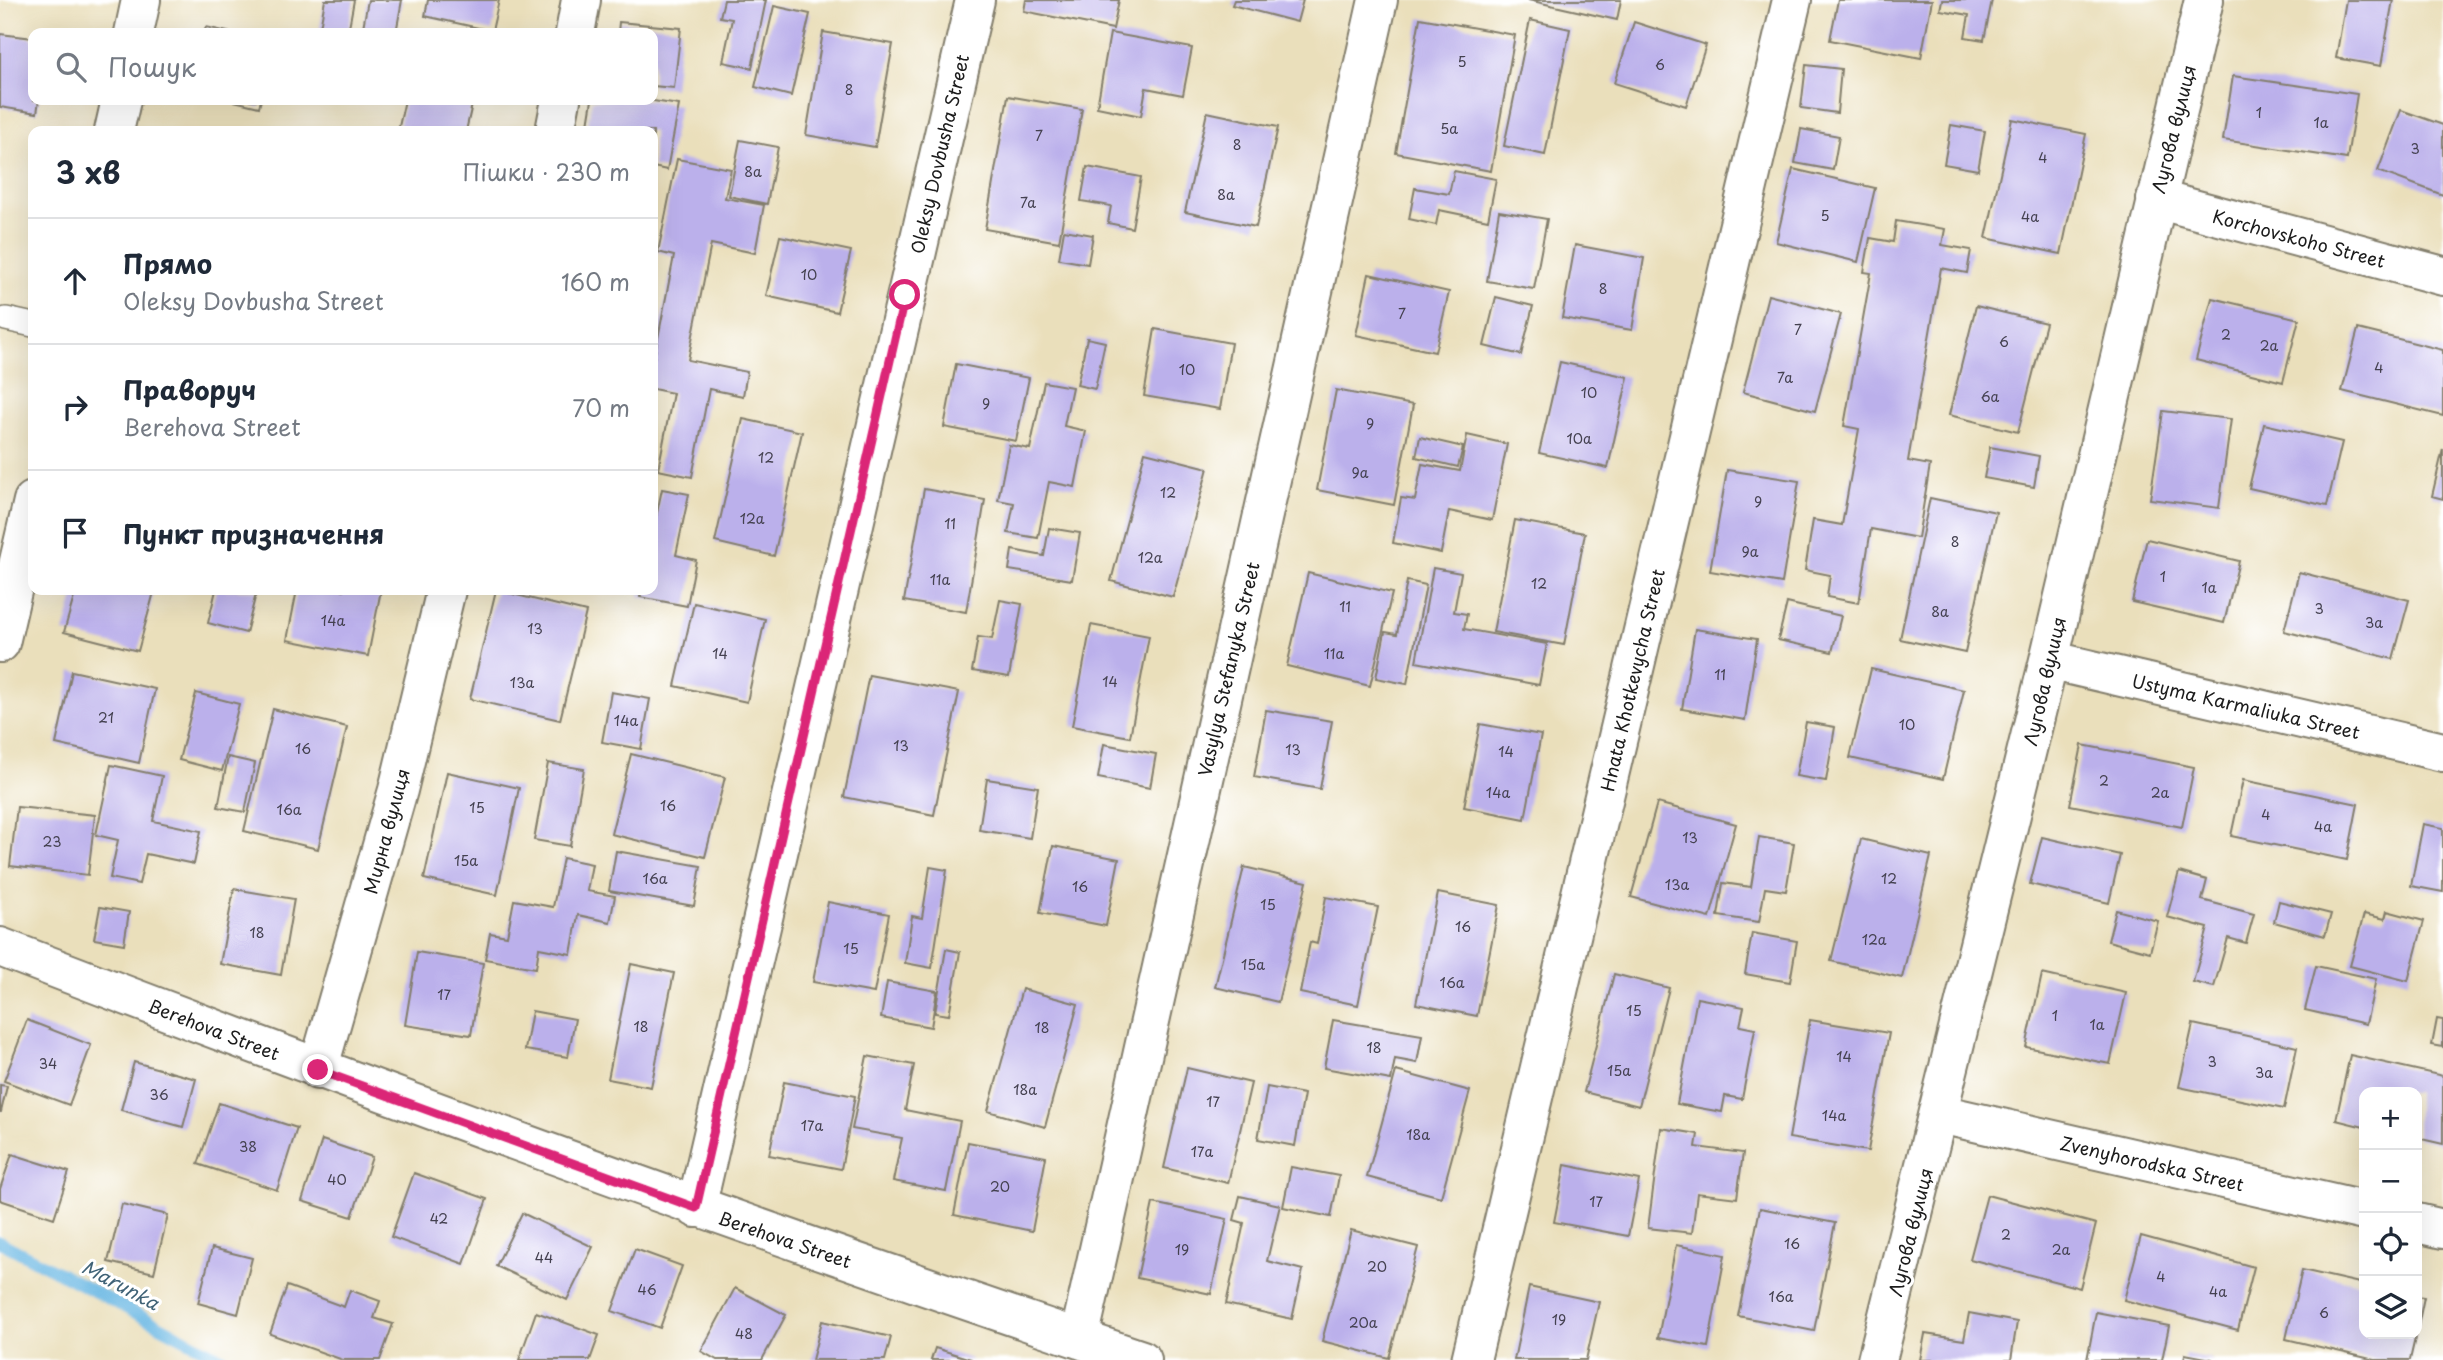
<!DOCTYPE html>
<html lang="uk">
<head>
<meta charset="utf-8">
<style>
  :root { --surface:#fff; --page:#f2f2f3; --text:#1f2937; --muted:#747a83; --line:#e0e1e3 }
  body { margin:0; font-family:"Playpen Sans",sans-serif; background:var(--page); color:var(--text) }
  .controls { position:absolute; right:21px; bottom:21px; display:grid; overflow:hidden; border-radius:14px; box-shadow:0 7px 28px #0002 }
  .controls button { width:63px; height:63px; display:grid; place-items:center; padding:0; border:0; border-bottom:2px solid var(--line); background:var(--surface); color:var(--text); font:35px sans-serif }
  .stop { position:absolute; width:21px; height:21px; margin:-16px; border:5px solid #db2777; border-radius:50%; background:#fff }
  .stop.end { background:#db2777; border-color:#fff; box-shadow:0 2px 7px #0008 }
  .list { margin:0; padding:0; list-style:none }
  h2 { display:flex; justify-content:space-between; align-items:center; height:91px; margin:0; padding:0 28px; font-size:30px }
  h2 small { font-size:23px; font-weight:400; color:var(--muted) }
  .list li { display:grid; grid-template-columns:46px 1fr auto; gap:21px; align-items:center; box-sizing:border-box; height:126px; padding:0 28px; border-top:2px solid var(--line) }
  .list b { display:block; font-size:26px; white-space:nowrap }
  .list p { margin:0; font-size:23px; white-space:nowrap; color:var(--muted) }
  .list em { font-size:23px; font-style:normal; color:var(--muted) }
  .icon { flex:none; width:38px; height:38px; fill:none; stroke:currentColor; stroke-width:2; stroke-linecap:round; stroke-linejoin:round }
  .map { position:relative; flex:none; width:2443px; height:1360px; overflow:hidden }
  .search { position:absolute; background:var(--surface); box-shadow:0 7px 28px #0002; left:28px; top:28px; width:630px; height:77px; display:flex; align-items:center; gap:18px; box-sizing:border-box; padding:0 24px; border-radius:14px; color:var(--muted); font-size:26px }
  .panel { position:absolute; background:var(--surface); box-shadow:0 7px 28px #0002; left:28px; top:126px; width:630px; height:469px; border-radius:14px }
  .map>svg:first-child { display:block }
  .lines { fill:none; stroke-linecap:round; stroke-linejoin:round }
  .stream { stroke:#69b7e3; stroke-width:12 }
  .building { fill:#bbb0eb }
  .lane-casing { stroke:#837e6c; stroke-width:26 }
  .street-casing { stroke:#837e6c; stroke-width:42 }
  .lane { stroke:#fff; stroke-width:23 }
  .street { stroke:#fff; stroke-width:38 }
  .route { stroke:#db2777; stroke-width:9 }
  .labels { text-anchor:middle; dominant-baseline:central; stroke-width:6; stroke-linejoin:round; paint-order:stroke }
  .number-label { font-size:14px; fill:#444150 }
  .street-label { font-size:18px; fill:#1c1c1c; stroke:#fff }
  .water-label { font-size:19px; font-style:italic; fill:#3f6276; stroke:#fff }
</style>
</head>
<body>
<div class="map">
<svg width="2443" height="1360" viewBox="0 0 2443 1360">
  <rect width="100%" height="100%" fill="#fff"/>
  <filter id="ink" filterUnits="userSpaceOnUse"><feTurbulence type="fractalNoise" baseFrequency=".0143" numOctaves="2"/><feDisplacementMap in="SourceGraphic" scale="14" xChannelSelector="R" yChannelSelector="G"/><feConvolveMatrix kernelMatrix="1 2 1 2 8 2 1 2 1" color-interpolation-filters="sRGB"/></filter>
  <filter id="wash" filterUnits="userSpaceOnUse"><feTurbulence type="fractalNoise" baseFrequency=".00686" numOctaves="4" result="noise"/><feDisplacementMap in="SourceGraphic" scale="28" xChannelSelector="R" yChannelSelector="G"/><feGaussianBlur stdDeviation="1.57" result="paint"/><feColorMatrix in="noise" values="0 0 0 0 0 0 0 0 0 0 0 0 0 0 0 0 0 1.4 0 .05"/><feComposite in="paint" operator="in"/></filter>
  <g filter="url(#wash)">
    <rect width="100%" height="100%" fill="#eadfbb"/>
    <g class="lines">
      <path class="stream" d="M0 1242 225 1360"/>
    </g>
    <g id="blocks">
      <path class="building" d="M325 0H354L348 33H319Z
        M368 0H402L396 33H362Z
        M428 0H499L492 31 425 16Z
        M724 0H766L752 68 723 62 732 19 720 17Z
        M1026 0H1119L1113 29 1024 11Z
        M1234 0H1303L1297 22 1232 5Z
        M1528 0H1621L1617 20Z
        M1838 0H1932L1921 58 1830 40Z
        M1942 0H1992L1984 40 1965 37 1969 15 1940 10Z
        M2346 0H2393L2381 66 2336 58Z
        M774 6 810 14 791 96 755 87Z
        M1420 18 1515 35 1491 171 1396 153Z
        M1530 20 1570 29 1545 155 1504 146Z
        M619 22 681 28 674 88 653 86V33H618Z
        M1634 22 1706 45 1686 106 1614 83Z
        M206 27 228 32 227 33H204Z
        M823 32 893 44 875 147 806 135Z
        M1110 33 1192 48 1183 95 1146 88 1141 116 1097 107Z
        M0 34 33 38V100H39L37 113 0 107Z
        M1806 65 1841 69 1837 113 1801 108Z
        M2233 76 2357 94 2347 159 2223 140Z
        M1008 96 1082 109 1059 242 985 229Z
        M230 100H261L259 107Z
        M405 100H473L466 131H398Z
        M592 100H647L679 105 667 170 653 167V131H587Z
        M2401 110 2443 125V195L2378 171Z
        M1207 112 1278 127 1256 227 1185 212Z
        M2012 119 2086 134 2061 254 1986 238Z
        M1951 125 1985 131 1978 170 1944 164Z
        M1801 129 1839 136 1833 170 1795 163Z
        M740 140 778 147 767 204 729 196Z
        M677 159 731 169 725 198 764 205 755 253 711 244 688 360 747 372 743 396 709 389 692 477 658 470 673 393 653 389V364L674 256 658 252Z
        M1087 167 1141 177 1132 228 1108 223 1111 206 1081 201Z
        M1793 169 1875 188 1858 262 1776 242Z
        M1454 171 1496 179 1488 220 1439 210 1436 225 1409 219 1415 188 1449 194Z
        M1499 211 1547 219 1534 289 1487 281Z
        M1896 221 1945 229 1942 245 1971 250 1967 273 1941 268 1908 461 1930 465 1918 538 1871 529 1859 603 1827 597 1830 575 1805 570 1813 520 1842 525 1859 429 1844 426 1871 273 1864 272 1870 238 1893 242Z
        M1064 230 1093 235 1088 264 1059 259Z
        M780 236 851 251 837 312 766 296Z
        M1575 245 1644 258 1632 330 1562 318Z
        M1369 274 1449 292 1435 352 1356 335Z
        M1768 295 1841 314 1815 411 1743 392Z
        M1496 297 1533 306 1521 355 1484 346Z
        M2212 298 2299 319 2283 382 2196 360Z
        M1976 306 2046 323 2018 432 1949 415Z
        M1155 329 1231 343 1220 409 1144 396Z
        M2358 329 2443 350V416L2342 391Z
        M1087 338 1105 342 1095 389 1077 385Z
        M1560 362 1628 377 1608 468 1539 453Z
        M956 364 1029 378 1016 441 944 427Z
        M1044 382 1072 387 1064 426 1086 431 1075 487 1049 482 1038 538 1008 533 1014 503 998 500 1009 445 1030 449Z
        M1336 390 1413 405 1394 505 1317 490Z
        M2163 411 2231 419 2219 508 2150 499Z
        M743 419 802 432 774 556 715 542Z
        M2264 424 2342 442 2327 506 2249 488Z
        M1467 435 1507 444 1492 520 1449 511 1441 553 1393 543 1401 498 1415 500 1422 464 1460 471Z
        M1420 437 1463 447 1458 467 1416 457Z
        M1990 447 2039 456 2034 487 1984 478Z
        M2443 449V499L2432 496Z
        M1145 452 1208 468 1173 597 1111 581Z
        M1727 470 1799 481 1782 583 1710 571Z
        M662 489 689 494 676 555 696 560 687 606 640 597 641 590H653V532Z
        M924 489 985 500 966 612 904 601Z
        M1930 498 1996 512 1965 653 1900 639Z
        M1515 520 1585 533 1564 645 1493 632Z
        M1049 528 1080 533 1072 580 1009 570 1012 550 1044 556Z
        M2147 539 2239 561 2224 623 2132 602Z
        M1433 568 1461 573 1454 612 1467 614 1464 629 1547 644 1539 685 1416 662Z
        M2299 572 2409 600 2393 659 2284 631Z
        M1308 573 1392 593 1370 686 1287 666Z
        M1407 581 1426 585 1407 684 1376 678 1385 632 1397 634Z
        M76 590 154 592 138 651 64 632Z
        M216 590H257L246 633 208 623Z
        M297 590H381L368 656 287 640Z
        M496 590 586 612 560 720 470 699Z
        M1000 600 1022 604 1009 677 972 671 978 637 992 639Z
        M694 603 765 619 747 702 675 686Z
        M1787 603 1841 616 1832 652 1778 640Z
        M1091 625 1149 636 1130 737 1072 726Z
        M1695 629 1757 639 1745 720 1682 709Z
        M1871 669 1964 690 1943 779 1850 758Z
        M72 671 155 689 139 763 56 744Z
        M869 675 959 692 934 815 844 797Z
        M611 692 650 699 641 749 602 742Z
        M196 693 239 704 222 771 179 760Z
        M273 709 347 727 318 849 244 831Z
        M1266 710 1332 721 1320 789 1254 777Z
        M1806 722 1835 727 1826 781 1796 776Z
        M1480 724 1541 735 1525 819 1464 807Z
        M1104 744 1156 754 1150 788 1098 778Z
        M2082 745 2194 767 2182 827 2070 805Z
        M631 754 725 777 705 857 611 834Z
        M228 757 255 763 245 812 218 807Z
        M548 763 584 769 570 846 534 840Z
        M111 765 162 776 153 821 201 831 194 864 146 854 139 884 110 878 118 840 96 835Z
        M447 772 519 788 497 895 424 879Z
        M987 779 1038 787 1030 838 979 830Z
        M2243 780 2358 804 2347 860 2231 836Z
        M1657 803 1736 824 1710 918 1631 897Z
        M17 807 95 815 88 875 10 866Z
        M2423 824 2443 828V892L2411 886Z
        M1759 837 1794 843 1786 891 1765 888 1759 922 1718 916 1723 883 1751 887Z
        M2042 837 2120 855 2109 903 2030 884Z
        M1861 839 1931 856 1902 978 1831 961Z
        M1053 846 1119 859 1106 926 1040 913Z
        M616 851 701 866 694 906 609 891Z
        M563 858 592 864 587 891 615 896 610 922 578 915 571 954 539 948 536 968 485 959 490 933 507 936 514 900 553 907Z
        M930 867 947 870 932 968 905 963 912 916 922 918Z
        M1244 867 1307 882 1278 1002 1215 987Z
        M2179 872 2207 880 2202 900 2254 914 2246 943 2228 938 2214 987 2193 982 2208 928 2167 917Z
        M234 889 294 899 281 975 220 964Z
        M1438 893 1499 905 1477 1016 1416 1004Z
        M1326 897 1378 907 1358 1005 1300 993 1310 942 1317 944Z
        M2279 901 2331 914 2325 936 2274 922Z
        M828 902 889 914 874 993 813 982Z
        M100 907 129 912 124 944 94 939Z
        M2116 910 2158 921 2150 952 2108 941Z
        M2387 911 2424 921 2408 981 2350 966 2364 914 2385 919Z
        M1752 933 1797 941 1790 982 1745 974Z
        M946 949 960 952 949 1015 935 1013Z
        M417 952 483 963 471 1035 405 1025Z
        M631 964 674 973 651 1087 608 1079Z
        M2316 966 2376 979 2366 1024 2305 1010Z
        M1614 974 1669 988 1639 1106 1584 1092Z
        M2042 974 2126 993 2110 1064 2026 1047Z
        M887 982 937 991 931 1027 881 1018Z
        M1022 989 1078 1004 1045 1127 988 1111Z
        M1697 998 1744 1007 1740 1026 1755 1029 1742 1099 1725 1096 1722 1112 1677 1104Z
        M532 1011 575 1019 568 1057 525 1050Z
        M2437 1019 2443 1020V1047L2432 1045Z
        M27 1020 91 1045 69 1105 4 1081Z
        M1333 1020 1422 1035 1417 1063 1395 1059 1391 1080 1324 1068Z
        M1810 1020 1889 1033 1868 1151 1789 1138Z
        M2193 1024 2297 1047 2284 1109 2179 1087Z
        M2350 1055 2443 1076V1144L2417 1138V1092H2364V1127L2336 1120Z
        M867 1056 914 1065 905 1110 960 1121 946 1191 893 1181 902 1138 852 1129Z
        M134 1062 196 1079 183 1127 121 1110Z
        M1187 1068 1251 1083 1228 1183 1164 1168Z
        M1396 1071 1470 1091 1441 1197 1367 1177Z
        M784 1082 855 1096 841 1169 769 1155Z
        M0 1085 7 1086 1 1112H0Z
        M1267 1087 1304 1094 1295 1146 1258 1139Z
        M219 1103 297 1128 277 1190 198 1164Z
        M1661 1128 1698 1134 1696 1147 1743 1153 1737 1198 1697 1193 1692 1233 1648 1228Z
        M322 1140 372 1157 352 1217 302 1201Z
        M968 1142 1046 1157 1032 1231 954 1215Z
        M12 1154 69 1172 54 1218 0 1200V1189Z
        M1565 1165 1639 1180 1628 1236 1554 1222Z
        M1291 1167 1339 1176 1331 1217 1283 1207Z
        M414 1173 487 1199 464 1264 391 1237Z
        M1987 1195 2096 1224 2080 1288 1970 1259Z
        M1240 1196 1280 1205 1267 1261 1303 1270 1292 1319 1226 1304 1244 1223 1234 1220Z
        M1153 1203 1227 1219 1211 1294 1137 1278Z
        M122 1204 168 1215 154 1273 108 1262Z
        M1760 1208 1835 1223 1814 1331 1738 1316Z
        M522 1213 593 1247 567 1300 496 1266Z
        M1351 1230 1418 1247 1389 1358 1322 1341Z
        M2141 1236 2254 1267 2238 1330 2124 1300Z
        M1676 1245 1725 1255 1708 1347 1658 1338Z
        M212 1248 252 1258 238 1314 198 1303Z
        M635 1249 682 1266 660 1328 612 1311Z
        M2302 1270 2364 1284V1334H2416L2410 1360H2375L2286 1339Z
        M287 1286 344 1307 350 1290 380 1301 374 1318 393 1324 380 1360H343L270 1334Z
        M1529 1287 1599 1302 1586 1360H1514Z
        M735 1288 786 1315 762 1360H717L701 1351Z
        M2417 1296 2424 1297 2418 1326H2417Z
        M536 1312 599 1335 590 1360H519Z
        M2096 1312 2169 1326 2162 1360H2087Z
        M1969 1313 2017 1322 2011 1360H1920L1925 1334 1964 1340Z
        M822 1321 891 1337 885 1360H812Z
        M935 1348 971 1359V1360H931Z
        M2185 1354 2212 1359V1360H2184Z"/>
    </g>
  </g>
  <g filter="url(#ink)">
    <use href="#blocks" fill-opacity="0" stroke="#837e6c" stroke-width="2"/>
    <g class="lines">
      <g class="lane-casing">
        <path id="lane" d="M6 319 33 325"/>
      </g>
      <g class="street-casing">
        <path id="street" d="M134 33 141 0
          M575 33 581 0
          M114 131 121 100
          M555 131 561 100
          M2156 199 2443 276
          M0 643 33 501
          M2049 660 2443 752
          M0 947C378 1093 757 1231 1142 1360
          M318 1070 398 790 446 590
          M1940 1114 2364 1211
          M696 1208 975 0
          M2417 1223 2443 1229
          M1079 1339 1378 0
          M1471 1360 1792 0
          M1877 1360 2049 660 2204 0"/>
      </g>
      <use href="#lane" class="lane"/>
      <use href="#street" class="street"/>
    </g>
  </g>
  <g class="lines" filter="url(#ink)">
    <path class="route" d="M318 1070 696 1208 905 295"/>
  </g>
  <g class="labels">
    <g class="number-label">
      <text x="1462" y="61">5</text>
      <text x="1660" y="64">6</text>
      <text x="849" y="89">8</text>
      <text x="2259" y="112">1</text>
      <text x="2321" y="122">1а</text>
      <text x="1449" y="128">5а</text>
      <text x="1039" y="135">7</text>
      <text x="1237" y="144">8</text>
      <text x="2415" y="148">3</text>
      <text x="2043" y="157">4</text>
      <text x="753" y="171">8а</text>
      <text x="1226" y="194">8а</text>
      <text x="1028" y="202">7а</text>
      <text x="1825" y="215">5</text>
      <text x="2030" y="216">4а</text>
      <text x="809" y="274">10</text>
      <text x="1603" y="288">8</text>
      <text x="1402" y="313">7</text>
      <text x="1798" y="329">7</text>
      <text x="2226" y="334">2</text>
      <text x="2004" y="341">6</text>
      <text x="2269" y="345">2а</text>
      <text x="2379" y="367">4</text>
      <text x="1187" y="369">10</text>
      <text x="1785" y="377">7а</text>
      <text x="1589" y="392">10</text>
      <text x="1990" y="396">6а</text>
      <text x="986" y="403">9</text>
      <text x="1370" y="423">9</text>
      <text x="1579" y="438">10а</text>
      <text x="766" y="457">12</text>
      <text x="1360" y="472">9а</text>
      <text x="1168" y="492">12</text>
      <text x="1758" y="501">9</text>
      <text x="752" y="518">12а</text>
      <text x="950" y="523">11</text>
      <text x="1955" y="541">8</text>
      <text x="1750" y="551">9а</text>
      <text x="1150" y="557">12а</text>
      <text x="2163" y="576">1</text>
      <text x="940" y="579">11а</text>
      <text x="1539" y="583">12</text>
      <text x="2209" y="587">1а</text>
      <text x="1345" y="606">11</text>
      <text x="2319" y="608">3</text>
      <text x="1940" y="611">8а</text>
      <text x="333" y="620">14а</text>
      <text x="2374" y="622">3а</text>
      <text x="535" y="628">13</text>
      <text x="720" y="653">14</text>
      <text x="1334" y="653">11а</text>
      <text x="1720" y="674">11</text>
      <text x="1110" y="681">14</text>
      <text x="522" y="682">13а</text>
      <text x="106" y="717">21</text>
      <text x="626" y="720">14а</text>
      <text x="1907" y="724">10</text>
      <text x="901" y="745">13</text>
      <text x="303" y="748">16</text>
      <text x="1293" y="749">13</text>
      <text x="1506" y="751">14</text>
      <text x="2104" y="780">2</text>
      <text x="1498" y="792">14а</text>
      <text x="2160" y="792">2а</text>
      <text x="668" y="805">16</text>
      <text x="477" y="807">15</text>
      <text x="289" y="809">16а</text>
      <text x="2266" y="814">4</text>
      <text x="2323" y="826">4а</text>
      <text x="1690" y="837">13</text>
      <text x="52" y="841">23</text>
      <text x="466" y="860">15а</text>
      <text x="655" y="878">16а</text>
      <text x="1889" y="878">12</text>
      <text x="1677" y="884">13а</text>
      <text x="1080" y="886">16</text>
      <text x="1268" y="904">15</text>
      <text x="1463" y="926">16</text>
      <text x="257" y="932">18</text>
      <text x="1874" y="939">12а</text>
      <text x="851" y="948">15</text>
      <text x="1253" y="964">15а</text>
      <text x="1452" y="982">16а</text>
      <text x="444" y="994">17</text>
      <text x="1634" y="1010">15</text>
      <text x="2055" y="1015">1</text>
      <text x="2097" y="1024">1а</text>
      <text x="641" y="1026">18</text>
      <text x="1042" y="1027">18</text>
      <text x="1374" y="1047">18</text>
      <text x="1844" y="1056">14</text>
      <text x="2212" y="1061">3</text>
      <text x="48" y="1063">34</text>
      <text x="1619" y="1070">15а</text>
      <text x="2264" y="1072">3а</text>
      <text x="1025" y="1089">18а</text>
      <text x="159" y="1094">36</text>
      <text x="1213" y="1101">17</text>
      <text x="1834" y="1115">14а</text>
      <text x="812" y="1125">17а</text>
      <text x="1418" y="1134">18а</text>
      <text x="248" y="1146">38</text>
      <text x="1202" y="1151">17а</text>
      <text x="337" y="1179">40</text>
      <text x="1000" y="1186">20</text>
      <text x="1596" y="1201">17</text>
      <text x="439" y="1218">42</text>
      <text x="2006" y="1234">2</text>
      <text x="1792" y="1243">16</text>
      <text x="1182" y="1249">19</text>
      <text x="2061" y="1249">2а</text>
      <text x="544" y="1257">44</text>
      <text x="1377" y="1266">20</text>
      <text x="2161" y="1276">4</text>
      <text x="647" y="1289">46</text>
      <text x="2218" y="1291">4а</text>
      <text x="1781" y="1296">16а</text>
      <text x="2324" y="1312">6</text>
      <text x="1559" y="1319">19</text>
      <text x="1363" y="1322">20а</text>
      <text x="744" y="1333">48</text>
    </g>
    <g class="street-label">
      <text transform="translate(2173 129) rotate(-76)">Лугова вулиця</text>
      <text transform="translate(939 154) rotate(-77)">Oleksy Dovbusha Street</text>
      <text transform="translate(2299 238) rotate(15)">Korchovskoho Street</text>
      <text transform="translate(1228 669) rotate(-77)">Vasylya Stefanyka Street</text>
      <text transform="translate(1632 680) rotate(-77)">Hnata Khotkevycha Street</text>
      <text transform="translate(2044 681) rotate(-77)">Лугова вулиця</text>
      <text transform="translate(2246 706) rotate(13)">Ustyma Karmaliuka Street</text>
      <text transform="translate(386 831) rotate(-75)">Мирна вулиця</text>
      <text transform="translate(214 1029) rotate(21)">Berehova Street</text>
      <text transform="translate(2152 1163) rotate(13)">Zvenyhorodska Street</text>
      <text transform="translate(1910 1232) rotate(-76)">Лугова вулиця</text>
      <text transform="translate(785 1239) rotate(19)">Berehova Street</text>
    </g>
    <g class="water-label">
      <text transform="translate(121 1284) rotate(28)">Marunka</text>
    </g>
  </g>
</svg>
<div class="controls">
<button>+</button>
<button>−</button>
<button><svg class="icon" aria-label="locate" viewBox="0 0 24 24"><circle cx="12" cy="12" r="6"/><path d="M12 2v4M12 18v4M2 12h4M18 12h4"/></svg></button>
<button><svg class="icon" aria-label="layers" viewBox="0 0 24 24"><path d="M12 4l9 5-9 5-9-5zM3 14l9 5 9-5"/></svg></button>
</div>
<div class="stop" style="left:905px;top:295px"></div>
<div class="stop end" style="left:318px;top:1070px"></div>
<div class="search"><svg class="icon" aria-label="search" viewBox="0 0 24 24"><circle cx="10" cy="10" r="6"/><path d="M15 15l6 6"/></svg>Пошук</div>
<section class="panel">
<h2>3 хв<small>Пішки · 230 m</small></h2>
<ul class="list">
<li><svg class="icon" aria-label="ahead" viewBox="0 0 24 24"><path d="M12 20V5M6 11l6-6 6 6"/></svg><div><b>Прямо</b><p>Oleksy Dovbusha Street</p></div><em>160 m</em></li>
<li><svg class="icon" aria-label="right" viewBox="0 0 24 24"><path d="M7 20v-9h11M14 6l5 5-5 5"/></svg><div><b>Праворуч</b><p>Berehova Street</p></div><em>70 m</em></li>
<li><svg class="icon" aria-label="arrive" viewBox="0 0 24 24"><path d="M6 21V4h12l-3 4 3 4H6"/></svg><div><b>Пункт призначення</b></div></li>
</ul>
</section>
</div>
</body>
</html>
